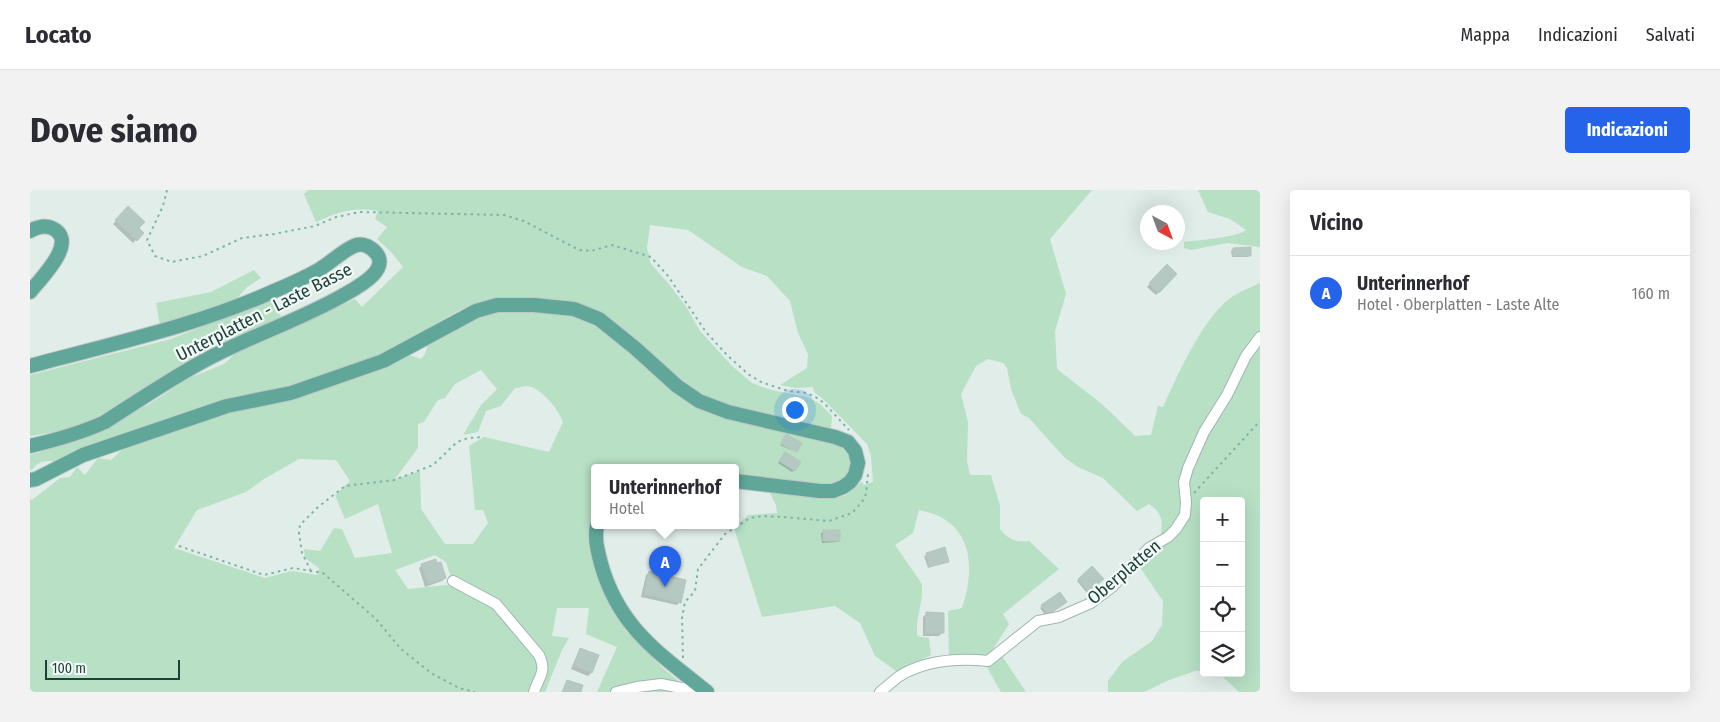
<!DOCTYPE html>
<html lang="it">
<head>
<meta charset="utf-8">
<style>
  :root { --surface:#fff; --page:#f2f2f3; --text:#2b2b33; --muted:#7c7c81; --line:#e1e1e2; --accent:#2563eb }
  body { margin:0; font-family:"Fira Sans Condensed",sans-serif; background:var(--page); color:var(--text) }
  .controls { position:absolute; right:15px; bottom:15px; display:grid; overflow:hidden; border-radius:5px; box-shadow:0 5px 20px #0002 }
  .controls button { width:45px; height:45px; display:grid; place-items:center; padding:0; border:0; border-bottom:1px solid var(--line); background:var(--surface); color:var(--text); font:25px sans-serif }
  .compass { position:absolute; left:1110px; top:15px; width:45px; height:45px; border-radius:50%; background:var(--surface); box-shadow:0 5px 20px #0002; rotate:139deg }
  .scale { position:absolute; left:15px; bottom:12px; width:135px; box-sizing:border-box; padding-left:5px; border:2px solid #1f3f39; border-top:0; font-size:14px; line-height:18px; white-space:nowrap; color:#1f3f39; -webkit-text-stroke:4px #f1f9f6; paint-order:stroke }
  .you { position:absolute; left:764px; top:219px; width:18px; height:18px; margin:-12px; border:4px solid #fff; border-radius:50%; background:#1a73e8; box-shadow:0 0 0 8px #1a73e833 }
  .badge { display:grid; place-items:center; width:32px; height:32px; border-radius:50%; background:var(--accent); color:#fff; font-size:16px; font-weight:700 }
  .pin { position:absolute; translate:-50% -41px; filter:drop-shadow(0 1px 2px #0008) }
  .pin::after { content:''; position:absolute; top:26px; width:18px; height:15px; background:inherit; clip-path:polygon(0 0,100% 0,50% 100%) }
  .popup { position:absolute; left:561px; top:274px; width:148px; height:65px; box-sizing:border-box; display:grid; place-content:center; border-radius:5px; background:var(--surface); filter:drop-shadow(0 1px 4px #0005); font-size:16px; white-space:nowrap; color:var(--muted) }
  .popup b { font-size:19px; color:var(--text) }
  .popup::after { content:''; position:absolute; left:50%; top:100%; margin-left:-10px; border:10px solid transparent; border-top-color:var(--surface) }
  .list { margin:0; padding:0; list-style:none }
  h2 { display:flex; justify-content:space-between; align-items:center; height:65px; margin:0; padding:0 20px; font-size:21px }
  h2 small { font-size:16px; font-weight:400; color:var(--muted) }
  .list li { display:grid; grid-template-columns:32px 1fr auto; gap:15px; align-items:center; box-sizing:border-box; height:75px; padding:0 20px; border-top:1px solid var(--line) }
  .list b { display:block; font-size:19px; white-space:nowrap }
  .list p { margin:0; font-size:16px; white-space:nowrap; color:var(--muted) }
  .list em { font-size:16px; font-style:normal; color:var(--muted) }
  .icon { flex:none; width:28px; height:28px; fill:none; stroke:currentColor; stroke-width:2; stroke-linecap:round; stroke-linejoin:round }
  .map { position:relative; flex:none; width:1230px; height:502px; overflow:hidden; border-radius:5px }
  header { display:flex; align-items:center; gap:30px; box-sizing:border-box; height:70px; padding:0 25px; background:var(--surface); border-bottom:1px solid var(--line) }
  header strong { font-size:24px }
  nav { display:flex; gap:28px; margin-inline-start:auto; font-size:18px }
  .intro { display:flex; align-items:center; justify-content:space-between; box-sizing:border-box; height:120px; padding:0 30px }
  h1 { margin:0; font-size:35px }
  .button { padding:12px 22px; border-radius:5px; background:var(--accent); color:#fff; font-size:18px; font-weight:700 }
  main { display:flex; gap:30px; padding:0 30px }
  aside { flex:1; background:var(--surface); border-radius:5px; box-shadow:0 5px 20px #0002 }
  .map>svg:first-child { display:block }
  .green { fill:#b7e0c5; fill-rule:evenodd }
  .shadow { fill:#0003 }
  .building { fill:#b5c8c1; stroke:#b2c7c0 }
  .lines { fill:none; stroke-linecap:round; stroke-linejoin:round }
  .minor-casing { stroke:#a2b5b0; stroke-width:12 }
  .major-casing { stroke:#c0c9c8; stroke-width:16 }
  .path { stroke:#7db4a7; stroke-width:2; stroke-dasharray:2.5 4; stroke-linecap:butt }
  .minor { stroke:#fff; stroke-width:10 }
  .major { stroke:#60a79a; stroke-width:14 }
  .labels { text-anchor:middle; dominant-baseline:central; stroke-width:4.5; stroke-linejoin:round; paint-order:stroke }
  .street-label { font-size:18px; fill:#1f3f39; stroke:#f1f9f6 }
</style>
</head>
<body>
<header>
<strong>Locato</strong>
<nav><a>Mappa</a><a>Indicazioni</a><a>Salvati</a></nav>
</header>
<div class="intro"><h1>Dove siamo</h1><a class="button">Indicazioni</a></div>
<main>
<div class="map">
<svg width="1230" height="502" viewBox="0 0 1230 502">
  <rect width="100%" height="100%" fill="#e0ede8"/>
  <path class="green" d="M278 0H1062L1020 49 1036 104 1025 141 1027 179 1073 215 1105 246 1121 245 1128 216 1133 217C1147 186 1172 130 1199 109 1209 102 1219 98 1230 93V142L1161 261 1152 324 1140 341 1131 347C1132 330 1134 325 1119 314L1107 321 1073 288 1048 277 1034 267 999 228 991 224 981 199 977 178 973 173 958 169 946 176 931 204 938 232 937 271 940 285H961L970 316V339C979 350 984 352 999 351L1029 379 973 424 979 434 957 468 919 467 918 421 932 418C947 374 941 329 889 320L883 343 865 355 892 394V406L887 433V446L899 448 901 465 869 483 845 466 830 433 805 416 732 427 704 338 718 325 747 323 746 315 739 301C758 303 796 311 814 306 821 303 825 295 832 292L834 295 843 292 841 266 837 254 793 209 784 202 783 197 766 198 750 195 777 178 778 164 768 143 760 111 737 86 712 77 658 40 620 35 617 58 621 74 638 93 657 118 670 141 701 175 722 193 741 200 777 207 790 214 802 226 801 238 714 219 691 212 673 204 650 192 547 114C526 109 473 105 453 111 416 122 382 153 345 167 241 206 134 237 29 272 19 270 8 270 2 280H0V265L48 251 70 242 111 217 118 215 159 188 194 174 205 164 325 109 332 117 373 77 362 63 347 49 357 37 345 29 348 21C322 17 309 22 286 32L274 4Z
    M1168 0H1230V57L1197 53 1161 60 1154 58V52C1168 50 1206 48 1216 40L1200 29 1178 22Z
    M224 80 231 88 217 97 202 114 130 135 126 113 181 102Z
    M241 109 252 128 56 233 25 242 0 246V185L141 149Z
    M484 120C505 122 528 121 549 127 583 137 617 180 644 202L803 252C812 257 822 263 821 275 817 310 728 289 705 286V278H649L636 276 565 278V320L561 334 596 436 594 439 635 480 662 502H567L587 457 556 444 559 418H527L522 446 539 448 532 460 515 502H0V309L2 310 30 288 40 287 47 277 55 285 68 268 81 270 94 258 197 222 263 209 318 191 352 179 379 165 391 169 395 164 398 154C426 140 451 123 484 120ZM451 180 467 199 451 215 433 245 448 242 456 221 471 216 485 198C489 198 494 196 497 196 511 197 529 220 533 232L519 262 454 247 439 256 445 320H453L458 333 443 354H415L391 319 390 281 365 289 388 258V234L394 232 408 210 415 208 425 194ZM269 269 306 270 320 291 305 305 315 329 348 314 362 363 325 368 312 339 304 338 290 361 274 359 275 368 289 378 287 385 262 381 235 388 144 358 167 320 216 302 234 289ZM405 365 416 372 420 385 432 393 433 399 416 395 378 399 365 380Z
    M1230 151V502H1209L1193 487 1186 483H1211V311H1174V481H1165L1139 490 1114 502H1078V491L1092 472 1122 451 1132 435 1133 411 1109 376 1119 363 1156 328V295L1176 245Z
    M972 466 996 502H971L955 474Z"/>
  <path class="shadow" d="M98 18 107 38 112 43 103 53 83 34Z
    M1203 59 1220 65 1218 67H1202L1201 61Z
    M1137 76 1146 84 1126 105 1117 97Z
    M751 254 765 262 750 255Z
    M753 265 764 280 762 282 748 273Z
    M793 342 809 350 807 352 792 353 791 343Z
    M914 359 918 371 898 378 894 366Z
    M392 375 415 388 412 391 395 397 389 378Z
    M1062 378 1072 389 1057 403 1047 391Z
    M619 382 650 412 647 415 611 407 616 385Z
    M1035 412 1016 426 1010 418 1012 416Z
    M896 424 912 443 909 446H893V427Z
    M551 460 561 483 558 486 541 479 548 462Z"/>
  <path class="building" d="M98 16 115 32 109 38 114 43 107 51 85 30Z
    M1221 57V66H1203V58Z
    M1137 74 1147 84 1129 103 1119 93Z
    M756 244 772 253 767 262 751 253Z
    M755 262 771 272 765 281 749 271Z
    M793 340H810V351H793Z
    M915 357 919 372 899 377 896 363Z
    M406 369 407 373 411 372 416 388 398 394 391 374Z
    M1062 376 1074 389 1059 402 1048 389Z
    M619 381 656 390 651 413 614 404Z
    M1030 402 1037 412 1018 425 1011 415Z
    M896 422 914 423V443H895Z
    M550 458 569 465 562 483 544 476Z
    M537 490 553 495 551 502H532Z"/>
  <g class="lines">
    <g class="minor-casing">
      <path id="minor" d="M423 391 466 414 509 465C517 482 509 486 504 502
        M586 502 607 497 631 494 656 499 670 496
        M850 502C856 497 862 492 868 487 895 470 928 468 958 471L1008 431 1029 427 1061 413 1082 397 1119 358 1138 347 1146 339 1155 325 1156 312 1154 292 1158 278 1174 242 1197 205 1216 166 1230 147"/>
    </g>
    <g class="major-casing">
      <path id="major" d="M0 41C7 37 15 35 22 38 50 51 10 89 0 102
        M0 176C81 154 165 136 242 102 258 95 275 88 290 79 300 73 314 60 324 56 330 53 337 55 342 59 366 78 326 98 312 106 271 129 227 144 185 165 147 184 111 209 75 232 51 243 26 250 0 256
        M0 290 6 289 53 265 197 216 261 203 353 171 446 121 467 115H504L544 119 569 129 605 158 647 196 669 211 698 222 805 247 818 252 825 261 828 273 825 285 820 292 813 297 803 301H790L705 291
        M567 336C564 348 568 362 571 374 589 438 629 463 677 502"/>
    </g>
    <path class="path" d="M137 0 133 16 117 50 125 66 142 72 173 66 212 48 244 44 285 36 306 27 330 22 474 25 494 31 549 60 561 61 582 55 621 67 638 86 676 142 697 165 718 184 731 192 758 201 777 203 787 208 794 213 819 240
      M1164 303 1230 231
      M149 356 234 385 263 378 293 383 346 429 371 459 401 483 429 498 445 502
      M281 381 272 363 269 343 270 335 287 318 315 296 364 290 403 275 427 252 438 248 454 247
      M653 468 652 428 655 412 665 401 668 379 695 344 720 328 733 326 753 327 799 331 822 323 832 312 836 304 838 283"/>
    <use href="#minor" class="minor"/>
    <use href="#major" class="major"/>
  </g>
  <g class="labels">
    <g class="street-label">
      <text transform="translate(234 122) rotate(-27)">Unterplatten - Laste Basse</text>
      <text transform="translate(1094 382) rotate(-40)">Oberplatten</text>
    </g>
  </g>
</svg>
<div class="controls">
<button>+</button>
<button>−</button>
<button><svg class="icon" aria-label="locate" viewBox="0 0 24 24"><circle cx="12" cy="12" r="6"/><path d="M12 2v4M12 18v4M2 12h4M18 12h4"/></svg></button>
<button><svg class="icon" aria-label="layers" viewBox="0 0 24 24"><path d="M12 4l9 5-9 5-9-5zM3 14l9 5 9-5"/></svg></button>
</div>
<svg class="compass" viewBox="-18 -18 36 36"><path d="M0-13l5 13h-10z" fill="#e53935"/><path d="M0 13l5-13h-10z" fill="#7c7c81"/></svg>
<div class="scale">100 m</div>
<div class="you"></div>
<div class="pin badge" style="left:635px;top:397px">A</div>
<div class="popup"><b>Unterinnerhof</b>Hotel</div>
</div>
<aside>
<h2>Vicino<small></small></h2>
<ul class="list">
<li><span class="badge">A</span><div><b>Unterinnerhof</b><p>Hotel · Oberplatten - Laste Alte</p></div><em>160 m</em></li>
</ul>
</aside>
</main>
</body>
</html>
